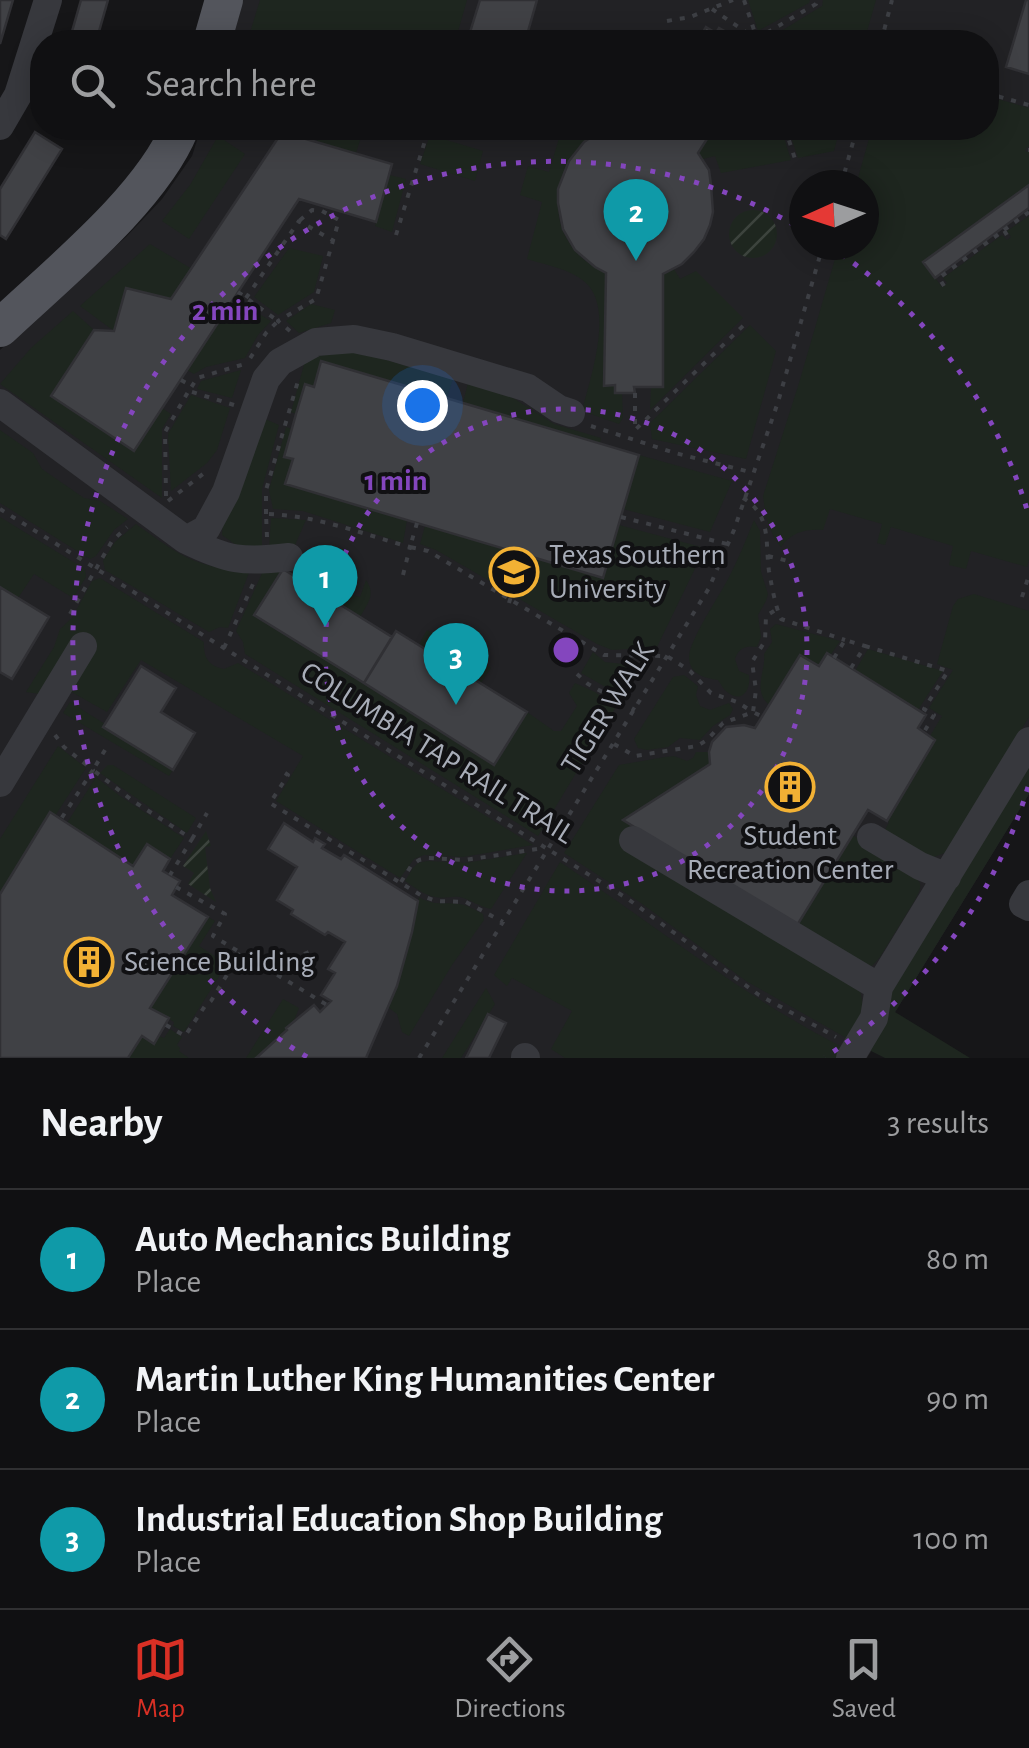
<!DOCTYPE html>
<html lang="en">
<head>
<meta charset="utf-8">
<style>
  :root { --surface:#101012; --page:#1e1e20; --text:#f1f3f6; --muted:#9c9d9f; --line:#303032; --accent:#d93025 }
  body { margin:0; font-family:"Alegreya Sans",sans-serif; background:var(--page); color:var(--text) }
  .compass { position:absolute; left:789px; top:170px; width:90px; height:90px; border-radius:50%; background:var(--surface); box-shadow:0 5px 25px #0003; rotate:267deg }
  .you { position:absolute; left:422px; top:405px; width:35px; height:35px; margin:-25px; border:8px solid #fff; border-radius:50%; background:#1a73e8; box-shadow:0 0 0 15px #1a73e833 }
  .badge { display:grid; place-items:center; width:65px; height:65px; border-radius:50%; background:var(--accent); color:#fff; font-size:32px; font-weight:700 }
  .pin { position:absolute; translate:-50% -82px; filter:drop-shadow(0 2px 5px #0008) }
  .pin::after { content:''; position:absolute; top:52px; width:35px; height:30px; background:inherit; clip-path:polygon(0 0,100% 0,50% 100%) }
  .list { margin:0; padding:0; list-style:none }
  h2 { display:flex; justify-content:space-between; align-items:center; height:130px; margin:0; padding:0 40px; font-size:42px }
  h2 small { font-size:32px; font-weight:400; color:var(--muted) }
  .list li { display:grid; grid-template-columns:65px 1fr auto; gap:30px; align-items:center; box-sizing:border-box; height:140px; padding:0 40px; border-top:2px solid var(--line) }
  .list b { display:block; font-size:38px; white-space:nowrap }
  .list p { margin:0; font-size:32px; white-space:nowrap; color:var(--muted) }
  .list em { font-size:32px; font-style:normal; color:var(--muted) }
  .icon { flex:none; width:55px; height:55px; fill:none; stroke:currentColor; stroke-width:2; stroke-linecap:round; stroke-linejoin:round }
  .map { position:relative; flex:none; width:1029px; height:1058px; overflow:hidden }
  .search { position:absolute; background:var(--surface); box-shadow:0 5px 25px #0003; left:30px; right:30px; top:30px; height:110px; display:flex; align-items:center; gap:25px; box-sizing:border-box; padding:0 35px; border-radius:40px; color:var(--muted); font-size:38px }
  .sheet { height:550px; background:var(--surface) }
  nav { display:flex; justify-content:space-around; align-items:center; box-sizing:border-box; height:140px; border-top:2px solid var(--line); background:var(--surface); font-size:28px; color:var(--muted) }
  nav a { display:grid; justify-items:center; gap:5px }
  nav .on { color:var(--accent) }
  .map>svg:first-child { display:block }
  .built { fill:#222225; fill-rule:evenodd }
  .grass { fill:#1e261f }
  .garden { fill:url(#garden-furrows) }
  .building { fill:#404145; stroke:#303034; stroke-width:2.5 }
  .lines { fill:none; stroke-linecap:round; stroke-linejoin:round }
  .path { stroke:#3d3f44; stroke-width:4; stroke-dasharray:5 8; stroke-linecap:butt }
  .minor { stroke:#37383d; stroke-width:28 }
  .major { stroke:#53555c; stroke-width:38 }
  .ring { fill:none; stroke:#8446be; stroke-width:5; stroke-dasharray:5 10 }
  .labels { text-anchor:middle; dominant-baseline:central; stroke-width:8; stroke-linejoin:round; paint-order:stroke }
  .poi-label { font-size:30px; fill:#a8adb8; stroke:#111113; text-anchor:start }
  .street-label { font-size:30px; fill:#a8adb8; stroke:#111113 }
  .centre { fill:#8446be; stroke:#111113; stroke-width:5 }
  .ring-label { font-size:30px; text-anchor:middle; font-weight:bold; fill:#8446be; stroke:#111113; stroke-width:8; stroke-linejoin:round; paint-order:stroke }
</style>
</head>
<body>
<div class="map">
<svg width="1029" height="1058" viewBox="0 0 1029 1058">
  <defs>
    <pattern id="garden-furrows" width="10" height="10" patternUnits="userSpaceOnUse" patternTransform="scale(2.5)"><rect width="10" height="10" fill="#1e261f"/><path d="M-1 1l2-2M0 10L10 0M9 11l2-2" fill="none" stroke="#3c433d"/></pattern>
  </defs>
  <rect width="100%" height="100%" fill="#161618"/>
  <path class="built" d="M242 0H1029V794L867 1058H0V350L126 237 162 199 192 156 201 128H986V42H229ZM804 185H864V245H804Z"/>
  <path class="grass" d="M260 0H467L455 42H247Z
    M748 0H810L809 3 758 31Z
    M823 0H876L864 42H778L768 39 822 6Z
    M987 96 1029 108V147H1027L1025 151 1029 152V185L924 263 942 287 947 283 943 278 1002 235 1007 240 1011 237 1007 231 1029 216V559L1027 567 971 551 966 569 949 565 953 546 891 527 885 545 877 543 882 524 830 509 823 530C805 529 792 532 781 547L774 538 766 518 763 496 799 383 839 245H864V185H856L872 128H986Z
    M326 128H364L356 153 316 142Z
    M562 128H608C545 158 538 244 606 273L604 385H615V393H622L623 418 619 424 582 411C590 379 615 308 585 282 570 269 546 265 527 259L542 202 520 195 528 166 549 172Z
    M714 128H781L791 160 721 173 715 156 703 159 698 153Z
    M788 128H840L834 151 798 158Z
    M430 135 483 151 475 181 420 164Z
    M218 136 245 154 189 239 162 221 190 185Z
    M389 175 406 179 392 232 375 226Z
    M150 244 192 269 171 299 126 289 114 331 80 306Z
    M289 248 323 256 314 292 278 315 254 297Z
    M674 269 680 279 696 271 743 318 650 410 651 387 663 386V274Z
    M234 299 271 321 258 335 245 358 206 367 194 374 187 370Z
    M311 304 335 310 331 323 299 333 286 321Z
    M73 311 94 330 52 396 134 451 162 408 171 414 162 429V498L0 384 31 348Z
    M750 325 776 351 746 459 652 439 650 423Z
    M349 352 369 355 453 379 447 398 322 361 314 387 305 385 296 414 291 412 305 361 316 356Z
    M241 370 232 398 197 389 201 381Z
    M468 383 510 396 554 424 601 438 600 443 463 403Z
    M191 395 230 408 217 450 207 463 171 491 168 434Z
    M263 418 279 425 262 489V549L243 550 222 535 223 520Z
    M286 427 292 429 284 456 293 459 286 484 407 520 403 543 303 511 273 509 269 490Z
    M0 430 33 453 42 469 84 498 100 501 128 519 114 530 96 556 90 559 0 503Z
    M639 455 732 481 710 532 623 509Z
    M0 517 85 569 86 577 73 598 34 574 18 598 0 587Z
    M271 518 306 520 295 545 269 548Z
    M754 520 760 531 761 572 768 594 766 601 758 615 761 637 757 647C745 645 739 648 735 659L739 671 749 675C751 690 742 704 727 692 723 689 721 684 718 680 704 678 690 674 689 658 688 642 720 595 728 579 738 560 746 540 754 520Z
    M136 524C178 554 197 570 250 570L228 628 220 627 209 632 105 570 103 561 115 542Z
    M619 525 705 548 657 647 612 650 597 644 516 597 527 555 603 578Z
    M425 526 517 553 507 591 436 550 420 544Z
    M327 566 332 567 326 588 360 597 366 580C376 594 368 603 360 617L313 588Z
    M283 569 254 616 494 765 527 712 554 731H561L577 706 569 693 575 683 595 692 616 707 538 836 245 654 243 642 236 631 263 571Z
    M100 578 204 642C203 657 208 666 224 669L238 663 533 845 463 857 424 855 414 859 400 878 276 801 303 756 141 660 107 712 68 690 40 694 26 692 54 647 60 629 72 618 92 581Z
    M974 594 1029 611V717L945 853 931 858 885 830 889 822 887 821 935 741 930 736 942 716 929 708 953 670 937 664 953 606 958 599Z
    M776 624 840 641 830 656 826 654 819 666 800 655 769 705C752 690 766 672 764 654L772 642 770 629Z
    M427 630 491 668 481 683 419 645Z
    M868 649 943 671 918 710 855 671Z
    M593 652 605 662 642 666 623 697 581 673Z
    M684 675 698 686 696 695 700 706 710 710 729 703 733 709 730 715 713 726 700 740 680 738 668 747 647 750 638 748 634 739 673 677Z
    M70 702 105 724 104 728 173 770 169 776 63 713Z
    M58 746 86 768 55 816 49 813 0 894V839Z
    M696 752H709L710 764 624 819 631 825 623 842 860 990 864 1010 848 1039 746 981 641 903 564 853 619 765 665 757 674 756 687 761 693 758Z
    M108 765H113L196 818 187 833 100 773Z
    M1029 766V794L895 1012 970 1058H885L869 1050 888 995Z
    M96 777 120 796 184 838 170 859 147 845 133 866 67 823Z
    M852 835C866 844 917 869 920 884 921 890 918 894 915 900L880 957 873 965 867 968 794 930Z
    M527 853 491 909C480 907 471 900 460 897 452 896 443 899 435 897 424 895 414 887 405 881L413 868 418 863 427 861 465 863Z
    M560 862C654 924 742 996 842 1047L836 1058H565L551 1049 572 1011 512 978 507 986 494 975Z
    M419 897C433 906 444 902 459 904 468 905 475 910 483 914L484 920 452 965 409 1036 402 1032 397 1014 389 1008 406 955Z
    M208 917 215 921 199 946 227 964 184 1032 173 1026 174 1022 150 1008Z
    M486 988 495 1004 461 1058H442Z
    M283 999 299 1008 294 1021 286 1028 287 1030 265 1052 263 1051 256 1058H246Z
    M170 1029 182 1037 177 1045 180 1048 179 1051 189 1058H128L142 1036 154 1044 159 1036 164 1038Z"/>
  <path class="garden" d="M729 234a24 24 0 1 1 48 0a24 24 0 1 1-48 0Z
    M206 831 211 846 205 847 210 888 216 902 188 884 194 873 183 866Z"/>
  <path class="building" d="M0 0H13L0 44Z
    M81 0H108L96 42H69Z
    M480 0H537L525 42H467Z
    M1026 0H1029V74L1006 67Z
    M706 27 716 33 719 28 738 39 736 42H697Z
    M605 128H714L698 153 709 170 711 185 713 212 710 225 704 239 694 252 682 264 663 274V387H634L635 393H615V385L604 386 606 273 595 267 575 250 563 229 558 203V189L569 161 584 142Z
    M35 132 62 149 6 239 0 235V189Z
    M282 132 392 164 376 222 299 199 134 451 51 396 94 330 114 331 126 288 171 299Z
    M1029 185V208L935 278 923 262Z
    M321 361 639 455 603 578 285 484 293 459 284 457 296 414 305 384 314 387Z
    M283 569 392 637 364 683 254 615Z
    M0 587 49 617 12 679 0 672Z
    M396 631 527 712 494 765 364 683Z
    M827 653 926 715 918 728 935 740 887 821 868 810 796 927 623 820 710 764 709 752 712 742 726 727 744 725 755 728 800 655 819 666Z
    M141 666 176 688 161 712 195 733 173 770 103 727Z
    M50 812 133 866 147 844 170 859 163 871 180 881 172 895 208 917 150 1008 169 1018 154 1044 142 1036 128 1058H0V894Z
    M284 823 313 842 315 838 325 844 322 848 341 859 344 855 418 901 412 932 397 986 366 1058H256L287 1030 286 1028 314 1005 320 1012 331 1001 321 995 335 973 328 969 345 942 328 932 325 935 291 914 293 910 277 900 297 867 268 849Z
    M488 1014 506 1023 489 1058H466Z"/>
  <g class="lines">
    <path class="path" d="M744 0 758 42
      M712 9 756 39 768 42
      M667 21 690 17 733 0
      M756 39 816 4 817 0
      M881 42 892 0
      M986 93 1029 105
      M418 128 428 131
      M785 128 795 159
      M1028 150H1029
      M841 185 857 128
      M1004 230 1029 212
      M396 235 428 131 449 136
      M944 286 939 278 1004 230 1009 239
      M238 292 278 321 266 333 249 360
      M246 298 299 221 334 241
      M290 331 278 321 316 299 339 220 322 211 312 210 299 221
      M181 380 192 386
      M635 393V430L747 322
      M234 405 189 391 197 378 248 363
      M591 426 675 453 750 472
      M166 496 165 432 188 392
      M743 498C772 515 765 544 769 571 772 587 775 605 781 619L845 640
      M168 501 208 470
      M0 509 628 899 759 995 836 1037
      M266 514V490L298 381
      M621 517 727 544
      M417 523 410 547 428 551 604 655 667 656 690 671 711 693 737 702 753 712 756 690 752 662 765 641 766 616 777 609
      M267 537 266 514C316 515 362 534 410 547L402 579
      M768 556 788 561
      M1022 597 1029 575
      M509 603 523 554
      M70 614 112 541 127 527
      M224 648 253 584
      M834 658 845 640 865 646
      M851 668 865 646 948 671 924 709 934 715 924 732
      M577 674 588 684 635 710
      M55 735 64 747 93 770 61 819
      M614 744 635 756 697 746 707 740 723 723 753 712 761 716
      M105 750 93 770 133 801 192 839 170 875
      M285 773 288 775 270 803 422 896 436 901 466 902 503 922
      M192 839 207 813
      M401 882 411 866 419 860 428 858 465 860 544 848
      M176 887 225 914 213 936 327 1005
      M268 969 314 950
      M166 1025 185 1036 205 1006 211 1001 241 952
      M419 1058 709 588 734 530 778 402 823 245"/>
    <path class="minor" d="M0 126 18 95 48 0
      M0 403 186 540 206 529 226 492 266 379 280 362 316 342 354 339 392 347 528 388 559 409 571 413
      M186 540C227 560 243 563 289 557
      M0 783 83 646
      M871 837 920 866 947 877
      M633 840 879 987
      M1029 894 1023 904 1029 907
      M525 1057 526 1058
      M850 1058 874 1018 879 987 1029 741"/>
    <path class="major" d="M212 42 224 0
      M0 328C57 274 151 199 180 128"/>
  </g>
  <g class="ring">
    <circle cx="566" cy="650" r="241"/>
    <path d="M1028 787A482 482 0 0 1 825 1057M307 1057A482 482 0 0 1 803 230M829 246A482 482 0 0 1 1028 513"/>
  </g>
  <defs>
    <g id="university-ring" transform="scale(2.5)"><circle r="9.5" fill="#111113" stroke="#f2b134" stroke-width="1.5"/><path d="M0-5L7-2L0 1L-7-2ZM-4 1L0 2.5L4 1V4Q0 6-4 4Z" fill="#f2b134"/></g>
    <g id="building-ring" transform="scale(2.5)"><circle r="9.5" fill="#111113" stroke="#f2b134" stroke-width="1.5"/><path d="M-4-6H4V6H1V3H-1V6H-4ZM-2.5-4.3h1.7v1.8h-1.7ZM.8-4.3h1.7v1.8H.8ZM-2.5-1h1.7V.8h-1.7ZM.8-1h1.7V.8H.8Z" fill="#f2b134"/></g>
  </defs>
  <g fill-rule="evenodd">
    <use href="#university-ring" x="514" y="572"/>
    <use href="#building-ring" x="790" y="787"/>
    <use href="#building-ring" x="89" y="962"/>
  </g>
  <g class="labels">
    <g class="poi-label">
      <text x="549" y="555">Texas Southern<tspan x="549" dy="34">University</tspan></text>
      <text x="790" y="836" text-anchor="middle">Student<tspan x="790" dy="34">Recreation Center</tspan></text>
      <text x="124" y="962">Science Building</text>
    </g>
    <g class="street-label">
      <text transform="translate(608 708) rotate(-58)">TIGER WALK</text>
      <text transform="translate(437 753) rotate(32)">COLUMBIA TAP RAIL TRAIL</text>
    </g>
  </g>
  <circle cx="566" cy="650" r="15" class="centre"/>
  <g class="ring-label">
    <text x="225" y="320">2 min</text>
    <text x="396" y="490">1 min</text>
  </g>
</svg>
<svg class="compass" viewBox="-18 -18 36 36"><path d="M0-13l5 13h-10z" fill="#e53935"/><path d="M0 13l5-13h-10z" fill="#9c9d9f"/></svg>
<div class="you"></div>
<div class="pin badge" style="left:325px;top:627px;background:#0f9aa8">1</div>
<div class="pin badge" style="left:636px;top:261px;background:#0f9aa8">2</div>
<div class="pin badge" style="left:456px;top:705px;background:#0f9aa8">3</div>
<div class="search"><svg class="icon" aria-label="search" viewBox="0 0 24 24"><circle cx="10" cy="10" r="6"/><path d="M15 15l6 6"/></svg>Search here</div>
</div>
<section class="sheet">
<h2>Nearby<small>3 results</small></h2>
<ul class="list">
<li><span class="badge" style="background:#0f9aa8">1</span><div><b>Auto Mechanics Building</b><p>Place</p></div><em>80 m</em></li>
<li><span class="badge" style="background:#0f9aa8">2</span><div><b>Martin Luther King Humanities Center</b><p>Place</p></div><em>90 m</em></li>
<li><span class="badge" style="background:#0f9aa8">3</span><div><b>Industrial Education Shop Building</b><p>Place</p></div><em>100 m</em></li>
</ul>
</section>
<nav>
<a class="on"><svg class="icon" aria-label="map" viewBox="0 0 24 24"><path d="M3 6l6-2 6 2 6-2v14l-6 2-6-2-6 2zM9 4v14M15 6v14"/></svg>Map</a>
<a><svg class="icon" aria-label="directions" viewBox="0 0 24 24"><path d="M12 3l9 9-9 9-9-9zM9 14v-3h6M13 9l2 2-2 2"/></svg>Directions</a>
<a><svg class="icon" aria-label="saved" viewBox="0 0 24 24"><path d="M7 4h10v16l-5-4-5 4z"/></svg>Saved</a>
</nav>
</body>
</html>
